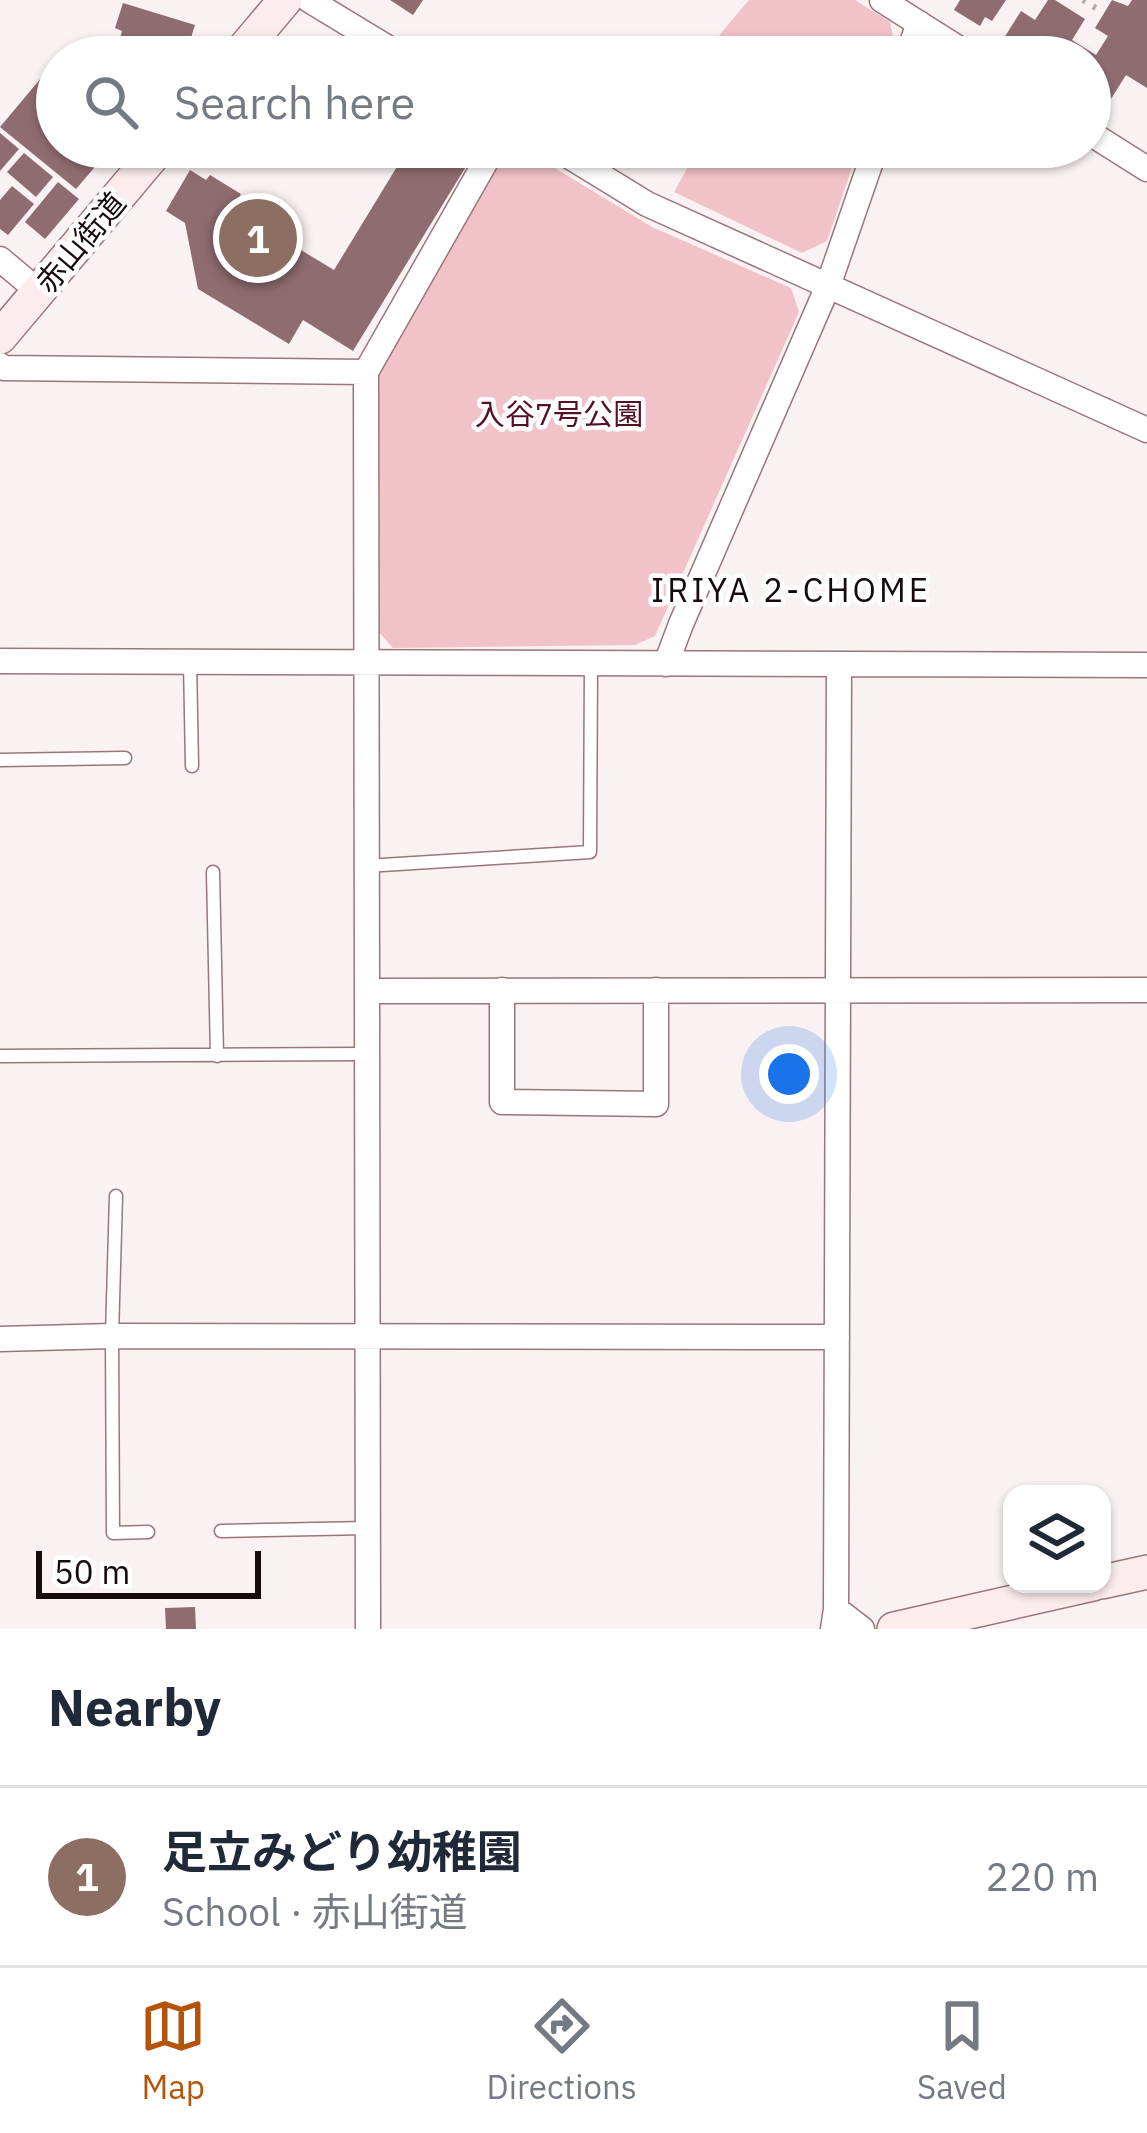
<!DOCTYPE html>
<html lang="en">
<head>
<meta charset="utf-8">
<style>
  :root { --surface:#fff; --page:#f6f6f7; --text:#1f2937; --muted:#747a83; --line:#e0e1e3; --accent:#b45309 }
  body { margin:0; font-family:"IBM Plex Sans","Noto Sans JP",sans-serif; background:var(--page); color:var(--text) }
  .controls { position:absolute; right:36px; bottom:36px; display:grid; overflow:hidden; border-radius:24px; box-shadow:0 3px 9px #0004 }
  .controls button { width:108px; height:108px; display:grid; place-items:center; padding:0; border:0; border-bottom:3px solid var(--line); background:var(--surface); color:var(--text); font:60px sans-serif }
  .scale { position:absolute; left:36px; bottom:30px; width:225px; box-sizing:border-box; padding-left:12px; border:6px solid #170a0c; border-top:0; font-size:33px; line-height:42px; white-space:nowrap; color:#170a0c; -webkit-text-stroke:9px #fff; paint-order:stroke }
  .you { position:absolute; left:789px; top:1074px; width:42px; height:42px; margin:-30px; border:9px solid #fff; border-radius:50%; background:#1a73e8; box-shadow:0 0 0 18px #1a73e833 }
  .badge { display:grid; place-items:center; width:78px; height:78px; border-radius:50%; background:var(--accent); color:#fff; font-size:39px; font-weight:700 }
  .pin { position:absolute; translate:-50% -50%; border:6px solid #fff; box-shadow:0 3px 12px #0006 }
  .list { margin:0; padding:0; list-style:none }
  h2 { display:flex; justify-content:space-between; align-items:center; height:156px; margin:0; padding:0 48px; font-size:51px }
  h2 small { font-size:39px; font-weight:400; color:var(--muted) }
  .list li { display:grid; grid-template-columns:78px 1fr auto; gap:36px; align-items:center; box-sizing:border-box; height:180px; padding:0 48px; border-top:3px solid var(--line) }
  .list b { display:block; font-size:45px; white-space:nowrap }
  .list p { margin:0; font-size:39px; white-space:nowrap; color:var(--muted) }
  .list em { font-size:39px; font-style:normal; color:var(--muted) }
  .icon { flex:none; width:66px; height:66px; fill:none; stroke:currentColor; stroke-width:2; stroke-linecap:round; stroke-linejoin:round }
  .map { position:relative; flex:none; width:1147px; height:1629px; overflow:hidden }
  .search { position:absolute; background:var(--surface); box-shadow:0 3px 9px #0004; left:36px; right:36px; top:36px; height:132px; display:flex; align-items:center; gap:30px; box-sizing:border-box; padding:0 42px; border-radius:66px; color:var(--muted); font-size:45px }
  .sheet { height:336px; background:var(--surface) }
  nav { display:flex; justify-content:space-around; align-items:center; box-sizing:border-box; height:168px; border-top:3px solid var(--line); background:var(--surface); font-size:33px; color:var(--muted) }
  nav a { display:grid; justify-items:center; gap:6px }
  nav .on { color:var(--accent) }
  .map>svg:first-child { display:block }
  .green { fill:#f1c3c8 }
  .building { fill:#8f6c70 }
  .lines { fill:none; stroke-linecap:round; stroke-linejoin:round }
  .lane-casing { stroke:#9a767a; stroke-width:15 }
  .street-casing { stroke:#9a767a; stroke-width:27 }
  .secondary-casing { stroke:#9a767a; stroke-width:36 }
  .path { stroke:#b3a9aa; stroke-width:6; stroke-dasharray:3 9; stroke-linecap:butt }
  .lane { stroke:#fff; stroke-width:12 }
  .street { stroke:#fff; stroke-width:24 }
  .secondary { stroke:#fdecee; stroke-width:33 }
  .labels { text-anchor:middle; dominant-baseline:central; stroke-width:9; stroke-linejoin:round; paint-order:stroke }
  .street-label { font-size:30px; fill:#170a0c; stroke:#fff }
  .park-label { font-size:30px; fill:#551123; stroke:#fff }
  .neighbourhood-label { font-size:33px; letter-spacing:3px; fill:#170a0c; stroke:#fff }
</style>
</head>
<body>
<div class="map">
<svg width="1147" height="1629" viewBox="0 0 1147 1629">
  <rect width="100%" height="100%" fill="#f9f1f2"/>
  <path class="green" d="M749 0H855L890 22 894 42 889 57H705L721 33Z
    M699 147H859L827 241 802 253 674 192Z
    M525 150 652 227 791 288 799 312 655 636 635 645 393 648 377 630V371L503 155Z"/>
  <path class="building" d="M390 0H423L413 15Z
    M960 0H1006L992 21 985 17 980 26 954 10Z
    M1048 0H1055L1085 19 1072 40 1096 55 1108 36 1095 28 1112 0 1128 6 1132 0H1147V88L1126 75 1104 110 1090 102V57H1017L999 46 1021 11 1035 20Z
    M123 3 195 25 185 57H158L118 45 122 31 115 28Z
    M57 59V147H112L76 189 0 127Z
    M0 133 19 149 0 171Z
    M409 147H478L353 351 303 320 289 344 198 289 185 223 166 211 190 170 206 180 210 175 241 194 233 209 334 270Z
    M24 153 53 177 36 197 7 172Z
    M58 182 79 199 45 239 25 222Z
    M12 186 34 204 8 235 0 229V200Z
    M195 1607 196 1629H166L165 1608Z"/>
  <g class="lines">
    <g class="lane-casing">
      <path id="lane" d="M190 661 192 766
        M0 760 125 758
        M366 866 590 852 591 664
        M213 872 217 1056
        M0 1056 368 1054
        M116 1196 112 1336 113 1533 148 1532
        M221 1531 367 1528"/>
    </g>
    <g class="street-casing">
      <path id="street" d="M309 0 403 57
        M882 0 972 57
        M907 57 919 23
        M1090 133 1147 169
        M554 147 647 204 1147 430
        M0 259 38 291
        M0 365 4 368 366 372 494 147
        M366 372 368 1629
        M0 661 1147 665
        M666 664 681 624 828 286 876 147
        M502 990V1102L656 1104V990
        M368 991 1147 990
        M0 1339 112 1336 837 1337
        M836 1609 862 1629
        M833 1629 836 1609 839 665"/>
    </g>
    <g class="secondary-casing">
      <path id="secondary" d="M237 57 285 0
        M0 337 160 147
        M1102 1582 1147 1572
        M894 1629 1093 1584"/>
    </g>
    <path class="path" d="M1083 0 1099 10"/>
    <use href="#lane" class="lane"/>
    <use href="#street" class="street"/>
    <use href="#secondary" class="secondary"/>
  </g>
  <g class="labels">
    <g class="street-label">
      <text transform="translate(80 242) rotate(-50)">赤山街道</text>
    </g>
    <g class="park-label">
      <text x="559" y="413">入谷7号公園</text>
    </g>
    <g class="neighbourhood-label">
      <text x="791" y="589">IRIYA 2-CHOME</text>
    </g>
  </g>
</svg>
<div class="controls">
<button><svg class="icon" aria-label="layers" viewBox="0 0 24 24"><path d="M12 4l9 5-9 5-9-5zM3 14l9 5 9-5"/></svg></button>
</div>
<div class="scale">50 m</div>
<div class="you"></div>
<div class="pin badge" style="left:258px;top:238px;background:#8d6e63">1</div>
<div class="search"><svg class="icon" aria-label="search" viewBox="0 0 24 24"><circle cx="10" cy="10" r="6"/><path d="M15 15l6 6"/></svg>Search here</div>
</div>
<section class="sheet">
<h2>Nearby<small></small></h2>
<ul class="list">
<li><span class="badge" style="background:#8d6e63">1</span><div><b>足立みどり幼稚園</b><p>School · 赤山街道</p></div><em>220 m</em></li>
</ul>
</section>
<nav>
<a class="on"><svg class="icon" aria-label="map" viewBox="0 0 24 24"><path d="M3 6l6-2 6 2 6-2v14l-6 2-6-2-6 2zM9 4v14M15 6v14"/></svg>Map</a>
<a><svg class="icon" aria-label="directions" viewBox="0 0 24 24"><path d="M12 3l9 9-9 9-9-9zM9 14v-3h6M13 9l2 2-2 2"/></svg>Directions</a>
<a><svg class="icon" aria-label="saved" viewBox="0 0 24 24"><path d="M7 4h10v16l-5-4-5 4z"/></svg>Saved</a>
</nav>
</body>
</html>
